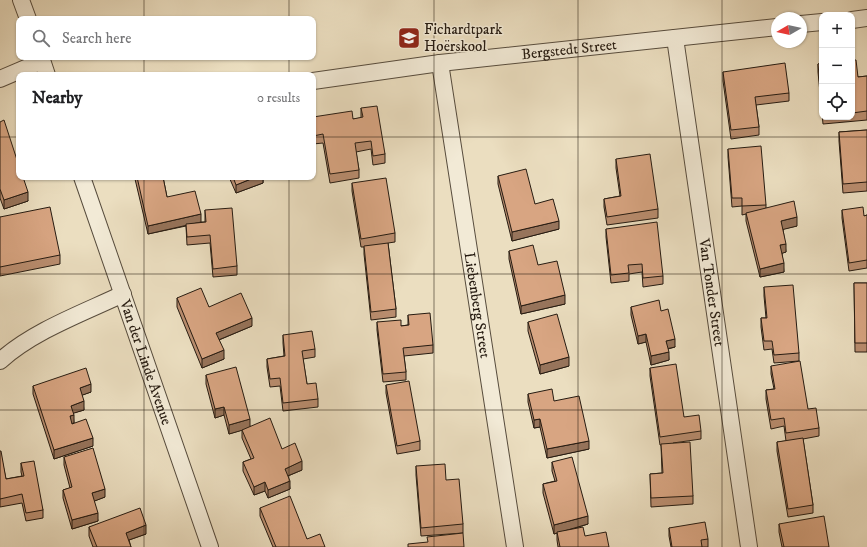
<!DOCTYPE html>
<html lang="en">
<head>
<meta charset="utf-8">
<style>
  :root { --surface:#fff; --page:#f6f6f6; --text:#202124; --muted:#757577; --line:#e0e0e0 }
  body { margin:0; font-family:"IM FELL DW Pica",serif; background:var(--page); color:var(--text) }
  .controls { position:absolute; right:12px; top:12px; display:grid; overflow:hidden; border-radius:8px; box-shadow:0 1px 3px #0004 }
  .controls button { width:36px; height:36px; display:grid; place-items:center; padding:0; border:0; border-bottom:1px solid var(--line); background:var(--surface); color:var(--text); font:20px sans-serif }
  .compass { position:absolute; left:771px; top:12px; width:36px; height:36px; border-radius:50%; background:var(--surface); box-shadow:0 1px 3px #0004; rotate:261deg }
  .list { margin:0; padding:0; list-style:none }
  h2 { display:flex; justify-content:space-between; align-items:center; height:52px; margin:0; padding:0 16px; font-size:17px }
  h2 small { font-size:13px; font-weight:400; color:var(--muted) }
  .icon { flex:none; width:22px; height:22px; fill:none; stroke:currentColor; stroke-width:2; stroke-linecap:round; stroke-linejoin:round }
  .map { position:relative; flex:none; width:867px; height:547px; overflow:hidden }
  .search { position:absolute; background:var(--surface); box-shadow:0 1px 3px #0004; left:16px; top:16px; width:300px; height:44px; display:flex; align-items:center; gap:10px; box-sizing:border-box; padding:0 14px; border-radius:8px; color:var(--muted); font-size:15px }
  .panel { position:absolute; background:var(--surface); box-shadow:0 1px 3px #0004; left:16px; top:72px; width:300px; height:108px; border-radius:8px }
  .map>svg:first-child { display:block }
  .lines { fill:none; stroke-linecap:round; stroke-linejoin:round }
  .minor-casing { stroke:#574c3d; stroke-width:18 }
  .minor { stroke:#f2ead6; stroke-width:16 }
  .wall { fill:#ba8e70; stroke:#261b11 }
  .shaded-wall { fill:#97745b; stroke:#261b11 }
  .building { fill:#d8a582; stroke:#261b11 }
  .grid { fill:none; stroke:#261b11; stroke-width:1; stroke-opacity:0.55 }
  .labels { text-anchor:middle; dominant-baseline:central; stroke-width:3; stroke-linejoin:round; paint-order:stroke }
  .poi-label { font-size:15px; fill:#261b11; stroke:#f2ead6; text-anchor:start }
  .street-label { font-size:15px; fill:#261b11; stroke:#f2ead6 }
</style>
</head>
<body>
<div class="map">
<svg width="867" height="547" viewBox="0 0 867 547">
  <rect width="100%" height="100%" fill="#ebdec0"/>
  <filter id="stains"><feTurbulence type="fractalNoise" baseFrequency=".005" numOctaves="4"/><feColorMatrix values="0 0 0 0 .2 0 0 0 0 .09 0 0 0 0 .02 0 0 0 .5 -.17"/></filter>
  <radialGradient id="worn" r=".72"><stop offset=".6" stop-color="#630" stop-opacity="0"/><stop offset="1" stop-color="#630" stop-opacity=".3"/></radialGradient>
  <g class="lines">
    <g class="minor-casing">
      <g id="minor">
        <path d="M21 0 28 19"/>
        <path d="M852 20 867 18"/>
        <path d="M801 24 822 22"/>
        <path id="s1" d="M675 38 749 547"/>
        <path d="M41 57 47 75"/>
        <path id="s2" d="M440 63 515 547"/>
        <path d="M0 79 42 61"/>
        <path id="s3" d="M313 81 440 63 777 27"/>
        <path id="s4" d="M82 177 210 547"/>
        <path d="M0 361C33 331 83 313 123 294"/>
      </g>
    </g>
    <use href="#minor" class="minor"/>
  </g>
  <path class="wall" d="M852 60 858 77 867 76V120L823 124 818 72V64L822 63V117H852Z
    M723 72 789 93V101L756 105 759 127V135L731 139 723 81Z
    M361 108 385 154V163L373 165 371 149 356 152 359 170V178L330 183 323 143 313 144V117L353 119 361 118Z
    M0 122 28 201 4 209 0 198Z
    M867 130V191L843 193 839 141V132Z
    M728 149 766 205V208L797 226 783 229 786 252 782 253 784 272 760 277 746 221V214L742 215V206L732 207 728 157Z
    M616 159 658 209V218L607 225 604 207V199L620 196 616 168Z
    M498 176 535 204 559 229 512 241 498 184Z
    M135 177H163L167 197 201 222H205V210L237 266V275L213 277 210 243 187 245 186 226 148 234 135 179Z
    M229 177H263V183L236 193Z
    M352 183 395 233V242L388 243 396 309V317L371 320 364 254V247H361L352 191Z
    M842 210 864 216 867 215V268L849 271 842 218Z
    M0 217 60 255V264L0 276Z
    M606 229 663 276V284L643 287 642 272 629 274V281L611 283 606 237Z
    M509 251 538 265 565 304 521 314 509 259Z
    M854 283H867V352H855Z
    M764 287 799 353V361L774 363 772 349 764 350 761 327V318H766L764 296Z
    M177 298 209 307 252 326 219 340 224 359 202 368 177 307Z
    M631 307 661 311 675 347 668 349 669 360 651 365 646 342 638 344 631 315Z
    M408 315 433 345V353L404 356 406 372V380L383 382 377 330V322L401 326 408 325Z
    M528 322 569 366 540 374 528 331Z
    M283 335 315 349V357L303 359 307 384 318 399V407L283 411 280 386 270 387 267 367V359L284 356 283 343Z
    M771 366 808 409 819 428V436L803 439 813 505V513L788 517 777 451V442L786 441 784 426 771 429 766 399V390L774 389 771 374Z
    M650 368 684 417 701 431V439L673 443 693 496V504L651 507 650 474 662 473 661 445H660L650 376Z
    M206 375 250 426 282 449 302 470 288 476 290 489 268 498 265 491 254 495 243 471V462L251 459 242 438V430L229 434 224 415 215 418 206 384Z
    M386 385 420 441V450L397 454 386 393Z
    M33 386 91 392 82 395 84 410 73 413 74 423 72 424 93 446 54 459 33 394Z
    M528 394 554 401 589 449 547 458 540 427 534 428 528 402Z
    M0 451 6 479 22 476 21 472V463L43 510V518L26 521 22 503 0 507Z
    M64 457 105 497 94 501 98 521 72 529 63 498V490L70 488 64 465Z
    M552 462 588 524 569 530 609 547H558L557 540V533L554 534 543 493V484L555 481 552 471Z
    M416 466 446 480 463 524V533L421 536 416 475Z
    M260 508 307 539 325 547H273L260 516Z
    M779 524 829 547H782L779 532Z
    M89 527 146 534 129 540 131 547H93L89 536Z
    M669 528 708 539V547H671L669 536Z"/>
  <path class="shaded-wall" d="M256 177H263V183L236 193V185Z
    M28 192V201L4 209V200Z
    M201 214V222L148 234V226Z
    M797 217V226L781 230V221Z
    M559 221V229L512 241V232Z
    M786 244V252L780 254V245Z
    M784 263V272L760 277V269Z
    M565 295V304L521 314V306Z
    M252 318V326L216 341V333Z
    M646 334V342L638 344V336Z
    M675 339V347L666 349V341Z
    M224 350V359L202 368V359Z
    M669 352V360L651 365V356Z
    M569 357V366L540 374V365Z
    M91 384V392L80 396V388Z
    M84 401V410L71 414V406Z
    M224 407V415L215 418V409Z
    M74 415V423L70 424V416Z
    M250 419V428L229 434V425Z
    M540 419V427L534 428V420Z
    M93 438V446L54 459V450Z
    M589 441V449L547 458V449Z
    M302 461V470L285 477V469Z
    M290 481V489L268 498V490Z
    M265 482V491L254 495V487Z
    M105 489V497L92 502V493Z
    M98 513V521L72 529V520Z
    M588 516V524L554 534V525Z
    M146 525V534L126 541V533Z"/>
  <path class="building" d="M852 60H856L858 77 867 76V111L852 113Z
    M785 63 789 93 755 97 759 127 731 130 723 72Z
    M822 63V110L818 64Z
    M377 106 385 154 373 156 371 141 355 143 359 170 330 174 323 134 313 136V117L352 111 353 119 363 117 361 108Z
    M4 120 19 166V177H23L28 192 4 200 0 189V122Z
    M867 130V182L843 184 839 132Z
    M761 146 766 205 742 206V198H732L728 149Z
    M650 154 658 209 607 217 604 199 621 196 616 159Z
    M526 169 535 204 553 199 559 221 512 232 498 176Z
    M137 177H163L167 197 195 191 201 214 148 226Z
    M233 177H256L236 185Z
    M386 178 395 233 361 239 352 183Z
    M794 201 797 217 781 221 786 244 780 245 784 263 760 269 746 213Z
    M50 207 60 255 0 267V217Z
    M863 207 864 216 867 215V260L849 263 842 210Z
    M232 208 237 266 213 269 210 235 187 237 186 224 206 222 205 210Z
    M657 222 663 276 643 278 642 264 628 265 629 273 611 275 606 229Z
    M388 243 396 309 371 312 364 246Z
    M533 245 538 265 557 261 565 295 521 306 509 251Z
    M854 283H867V343H855Z
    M793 285 799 353 774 355 772 341H764L761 318H767L764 287Z
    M201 288 209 307 241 293 252 318 216 333 224 350 202 359 177 298Z
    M659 300 661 311 668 309 675 339 666 341 669 352 651 356 646 334 638 336 631 307Z
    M430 313 433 345 403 348 406 372 383 374 377 322 401 320V326L409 325 408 315Z
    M557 314 569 357 540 365 528 322Z
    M312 331 315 349 302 351 307 384 316 383 318 399 283 403 280 378 270 379 267 359 285 356 283 335Z
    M800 361 808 409 816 408 819 428 786 433 784 418 771 420 766 390 775 389 771 366Z
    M676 364 684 417 699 415 701 431 660 437 650 368Z
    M236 367 250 419 229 425 224 407 215 409 206 375Z
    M86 368 91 384 80 388 84 401 71 406 74 415 70 416 72 424 86 419 93 438 54 450 33 386Z
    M409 381 420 441 397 446 386 385Z
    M552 389 554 401 579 396 589 441 547 449 540 419 534 420 528 394Z
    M270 418 282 449 295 443 302 461 285 469 290 481 268 490 265 482 254 487 243 462 254 458 242 430Z
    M803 438 813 505 788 509 777 442Z
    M690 442 693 496 651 498 650 474 663 473 661 444Z
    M93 448 105 489 92 493 98 513 72 520 63 490 72 487 64 457Z
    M0 451H1L6 479 24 476 21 463 34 461 43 510 26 513 22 494 0 499Z
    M572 457 588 516 554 525 543 484 557 481 552 462Z
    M445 464 446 480 459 479 463 524 421 528 416 466Z
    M290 496 307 539 320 534 325 547H276L260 508Z
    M140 508 146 525 126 533 131 547H97L89 527Z
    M824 516 829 547H784L779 524Z
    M705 522 708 539 701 540 702 547H672L669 528Z
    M583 527 585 536 606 532 609 547H560L557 532Z
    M463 533 464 547H408V544L428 542 427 537Z"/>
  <path class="grid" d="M144 0V19M289 0V19M434 0V547M578 0V547M722 0V547M144 57V75M289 57V75M0 137H19M313 137H867M144 177V547M289 177V547M0 274H867M0 410H867"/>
  <defs>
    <g id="school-square" transform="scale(1.15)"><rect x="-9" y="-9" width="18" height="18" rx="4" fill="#8f2418" stroke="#f2ead6"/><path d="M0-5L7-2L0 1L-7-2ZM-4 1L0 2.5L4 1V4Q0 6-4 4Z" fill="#fff"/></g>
  </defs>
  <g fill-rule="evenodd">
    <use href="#school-square" x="409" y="38"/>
  </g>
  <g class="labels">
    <g class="poi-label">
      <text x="424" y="29">Fichardtpark<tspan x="424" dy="17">Hoërskool</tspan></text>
    </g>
    <g class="street-label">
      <text stroke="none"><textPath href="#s3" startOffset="258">Bergstedt Street</textPath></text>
      <text stroke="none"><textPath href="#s1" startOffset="257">Van Tonder Street</textPath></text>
      <text stroke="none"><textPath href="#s2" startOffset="245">Liebenberg Street</textPath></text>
      <text stroke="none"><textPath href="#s4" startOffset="196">Van der Linde Avenue</textPath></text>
    </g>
  </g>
  <rect width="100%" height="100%" filter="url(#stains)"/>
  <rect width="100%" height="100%" fill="url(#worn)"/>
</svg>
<div class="controls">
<button>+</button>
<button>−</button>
<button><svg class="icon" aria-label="locate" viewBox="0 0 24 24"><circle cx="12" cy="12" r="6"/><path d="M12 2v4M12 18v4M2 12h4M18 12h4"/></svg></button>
</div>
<svg class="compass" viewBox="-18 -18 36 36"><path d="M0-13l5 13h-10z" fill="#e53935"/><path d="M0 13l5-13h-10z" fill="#757577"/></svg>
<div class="search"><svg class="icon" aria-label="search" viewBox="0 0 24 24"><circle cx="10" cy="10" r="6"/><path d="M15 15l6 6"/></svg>Search here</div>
<section class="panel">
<h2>Nearby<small>0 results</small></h2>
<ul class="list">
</ul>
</section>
</div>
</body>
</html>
